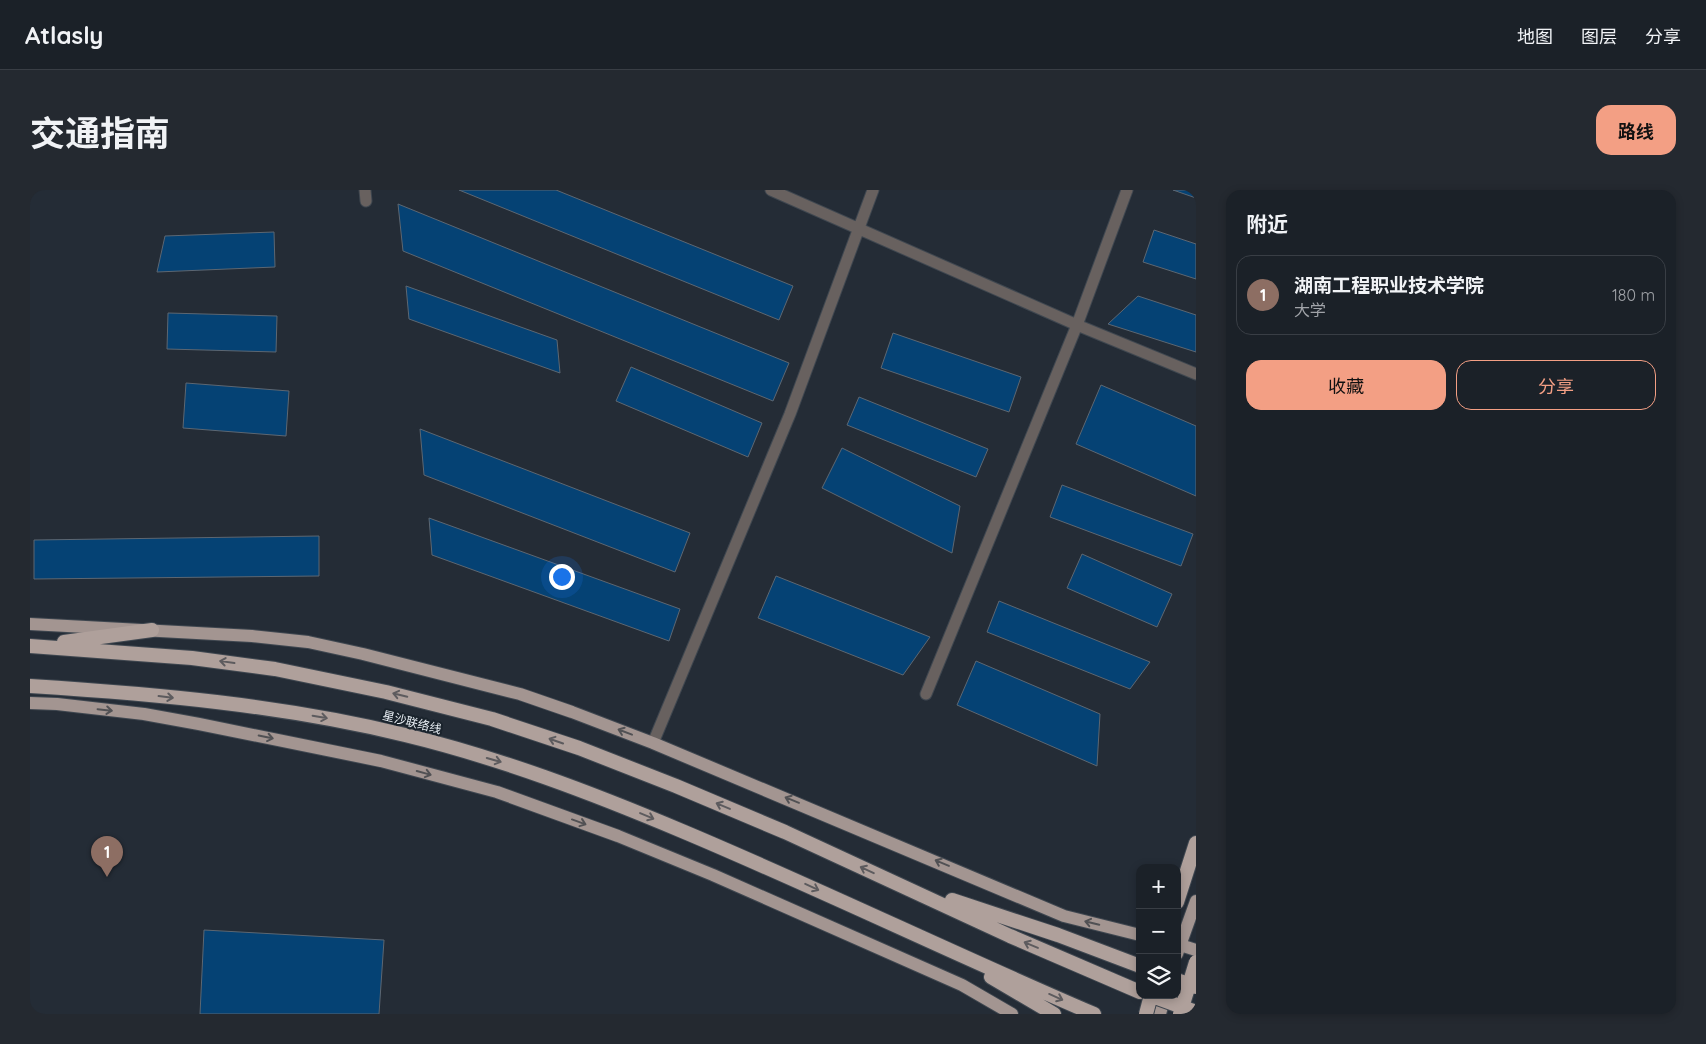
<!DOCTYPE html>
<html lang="zh">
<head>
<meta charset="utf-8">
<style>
  :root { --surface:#1b2128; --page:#242930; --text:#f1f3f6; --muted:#a0a3a8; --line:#393e45; --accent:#f39f84 }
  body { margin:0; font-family:Quicksand,"Noto Sans SC",sans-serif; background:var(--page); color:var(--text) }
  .controls { position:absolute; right:15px; bottom:15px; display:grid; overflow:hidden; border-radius:10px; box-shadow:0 2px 8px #0003 }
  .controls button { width:45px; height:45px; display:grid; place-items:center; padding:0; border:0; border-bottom:1px solid var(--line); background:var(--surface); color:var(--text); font:25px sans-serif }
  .you { position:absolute; left:531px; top:386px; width:18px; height:18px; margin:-12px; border:4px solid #fff; border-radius:50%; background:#1a73e8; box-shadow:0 0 0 8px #1a73e833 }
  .badge { display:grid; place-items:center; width:32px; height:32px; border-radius:50%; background:var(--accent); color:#fff; font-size:16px; font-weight:700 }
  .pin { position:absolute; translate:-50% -41px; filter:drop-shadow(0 1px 2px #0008) }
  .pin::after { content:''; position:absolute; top:26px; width:18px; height:15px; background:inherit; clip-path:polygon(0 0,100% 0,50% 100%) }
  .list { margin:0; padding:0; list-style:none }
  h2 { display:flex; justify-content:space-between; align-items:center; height:65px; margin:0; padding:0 20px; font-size:21px }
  h2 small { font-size:16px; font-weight:400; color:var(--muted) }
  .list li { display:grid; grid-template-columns:32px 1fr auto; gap:15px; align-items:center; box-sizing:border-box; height:80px; margin:0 10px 10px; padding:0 10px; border:1px solid var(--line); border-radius:15px }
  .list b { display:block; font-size:19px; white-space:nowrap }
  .list p { margin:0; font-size:16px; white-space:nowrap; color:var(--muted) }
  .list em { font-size:16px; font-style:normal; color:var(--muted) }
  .actions { display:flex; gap:10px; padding:15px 20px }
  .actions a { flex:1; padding:11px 0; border:1px solid var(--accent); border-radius:15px; text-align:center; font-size:18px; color:var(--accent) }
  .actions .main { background:var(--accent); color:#111 }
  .icon { flex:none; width:28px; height:28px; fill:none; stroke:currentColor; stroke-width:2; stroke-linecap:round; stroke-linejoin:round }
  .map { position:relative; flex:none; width:1166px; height:824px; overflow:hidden; border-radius:15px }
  header { display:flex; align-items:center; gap:30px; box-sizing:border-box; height:70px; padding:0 25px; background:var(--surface); border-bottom:1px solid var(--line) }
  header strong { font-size:24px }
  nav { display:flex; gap:28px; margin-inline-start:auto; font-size:18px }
  .intro { display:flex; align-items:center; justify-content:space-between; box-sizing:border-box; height:120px; padding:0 30px }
  h1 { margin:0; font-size:35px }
  .button { padding:12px 22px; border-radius:15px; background:var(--accent); color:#111; font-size:18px; font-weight:700 }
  main { display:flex; gap:30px; padding:0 30px }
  aside { flex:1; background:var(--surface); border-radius:15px; box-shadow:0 2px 8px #0003 }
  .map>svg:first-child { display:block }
  .building { fill:#054274; stroke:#5d6772 }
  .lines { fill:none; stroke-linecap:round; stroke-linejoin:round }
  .service-casing { stroke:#3f4750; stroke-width:13 }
  .primary-casing { stroke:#3f4750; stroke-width:14 }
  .trunk-casing { stroke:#3f4750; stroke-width:16 }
  .service { stroke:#68615f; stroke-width:11 }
  .primary { stroke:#a39591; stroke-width:12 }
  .trunk { stroke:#afa09b; stroke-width:14 }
  .trunk-bridge-casing { stroke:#3f4750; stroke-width:16; stroke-linecap:butt }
  .trunk-bridge { stroke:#afa09b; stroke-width:14 }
  .oneway { stroke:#5d5b5e }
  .oneway2 { stroke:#515154 }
  .labels { text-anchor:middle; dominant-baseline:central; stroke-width:4; stroke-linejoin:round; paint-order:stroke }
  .street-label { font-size:12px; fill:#e7edf3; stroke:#1a232c }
</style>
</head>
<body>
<header>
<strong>Atlasly</strong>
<nav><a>地图</a><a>图层</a><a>分享</a></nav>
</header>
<div class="intro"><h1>交通指南</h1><a class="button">路线</a></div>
<main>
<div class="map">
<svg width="1166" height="824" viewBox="0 0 1166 824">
  <rect width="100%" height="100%" fill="#242c36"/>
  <path class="building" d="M429 0H526L763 96 749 130Z
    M1143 0H1166V8Z
    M368 14 759 173 743 211 373 61Z
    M1124 40 1166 54V89L1113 72Z
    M244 42 245 77 127 82 135 46Z
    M376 96 527 150 530 183 379 129Z
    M1108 106 1166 125V162L1078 134Z
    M138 123 247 126 246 162 137 159Z
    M863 143 991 187 979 222 851 178Z
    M601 177 732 233 718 267 586 211Z
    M156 193 259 201 256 246 153 238Z
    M1071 195 1166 236V306L1046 254Z
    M829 207 958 259 946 287 817 235Z
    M390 239 660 343 645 382 394 285Z
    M812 258 930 316 922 363 792 298Z
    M1032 295 1163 344 1151 376 1020 327Z
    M399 328 650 419 639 451 402 365Z
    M289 346V386L4 389V350Z
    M1052 364 1142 404 1127 437 1037 398Z
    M746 386 900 447 873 485 728 428Z
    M969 411 1120 472 1100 499 957 442Z
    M946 471 1070 524 1067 576 927 515Z
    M174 740 354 750 349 824H170Z"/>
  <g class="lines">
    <g class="service-casing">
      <path id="service" d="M335 0 336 11
        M741 0 1047 135 1166 184
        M896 504 1047 135 1097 0
        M623 553 760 224 843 0"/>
    </g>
    <g class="primary-casing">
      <path id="primary" d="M0 434 222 446 278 452 333 464 490 504 542 522 623 553 1034 726 1110 745
        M0 513 27 514 114 524 169 534 351 571 467 602 588 646 683 685 932 795 982 824
        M1147 754 1166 760
        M1147 764 1166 711
        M1130 824 1135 805"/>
    </g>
    <g class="trunk-casing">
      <path id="trunk" d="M34 452 122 440
        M0 456 162 468 245 479 356 502 462 529 549 558 646 596 755 642 980 746 1110 802
        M0 496C126 504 252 515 375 545 470 568 562 603 652 641 790 699 926 765 1064 824
        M922 710 1028 745 1110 776
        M1147 712 1166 653
        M961 787 1024 824"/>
    </g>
    <use href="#service" class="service"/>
    <use href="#primary" class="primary"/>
    <use href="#trunk" class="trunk"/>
    <g class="trunk-bridge-casing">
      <path id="trunk-bridge" d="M1147 790 1166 797
        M1119 805 1166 822
        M1116 824 1121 805
        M1150 824 1166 772"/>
    </g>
    <use href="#trunk-bridge" class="trunk-bridge"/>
  </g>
  <defs><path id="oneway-shaft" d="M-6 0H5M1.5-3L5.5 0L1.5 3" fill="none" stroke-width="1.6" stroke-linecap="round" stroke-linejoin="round" transform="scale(1.25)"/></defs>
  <g class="oneway">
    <use href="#oneway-shaft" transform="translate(197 472) rotate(-172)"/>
    <use href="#oneway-shaft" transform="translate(370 505) rotate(-166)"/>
    <use href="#oneway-shaft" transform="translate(136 507) rotate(7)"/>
    <use href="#oneway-shaft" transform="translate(290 527) rotate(10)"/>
    <use href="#oneway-shaft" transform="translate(526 551) rotate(-161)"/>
    <use href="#oneway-shaft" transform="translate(464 570) rotate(16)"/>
    <use href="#oneway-shaft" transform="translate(693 616) rotate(-157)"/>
    <use href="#oneway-shaft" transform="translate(617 626) rotate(23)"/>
    <use href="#oneway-shaft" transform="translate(837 680) rotate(-155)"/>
    <use href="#oneway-shaft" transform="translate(782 697) rotate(25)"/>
    <use href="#oneway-shaft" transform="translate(1001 755) rotate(-157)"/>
    <use href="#oneway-shaft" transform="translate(1026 807) rotate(24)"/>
  </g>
  <g class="oneway2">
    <use href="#oneway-shaft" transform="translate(75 520) rotate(6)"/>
    <use href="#oneway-shaft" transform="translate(595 542) rotate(-159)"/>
    <use href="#oneway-shaft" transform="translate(236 547) rotate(12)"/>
    <use href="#oneway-shaft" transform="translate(394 583) rotate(15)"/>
    <use href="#oneway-shaft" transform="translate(762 610) rotate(-158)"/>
    <use href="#oneway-shaft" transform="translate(549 632) rotate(20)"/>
    <use href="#oneway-shaft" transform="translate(912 673) rotate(-157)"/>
    <use href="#oneway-shaft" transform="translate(1062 733) rotate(-166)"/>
  </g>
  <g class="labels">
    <g class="street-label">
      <text transform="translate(382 532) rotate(14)">星沙联络线</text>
    </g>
  </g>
</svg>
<div class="controls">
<button>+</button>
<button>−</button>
<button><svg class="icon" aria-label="layers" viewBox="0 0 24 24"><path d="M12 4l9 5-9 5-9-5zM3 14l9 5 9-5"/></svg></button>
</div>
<div class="you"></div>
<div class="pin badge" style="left:77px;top:687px;background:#8d6e63">1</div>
</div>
<aside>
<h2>附近<small></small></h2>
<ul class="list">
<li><span class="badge" style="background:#8d6e63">1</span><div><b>湖南工程职业技术学院</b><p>大学</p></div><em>180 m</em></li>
</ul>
<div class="actions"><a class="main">收藏</a><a>分享</a></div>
</aside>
</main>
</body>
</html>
